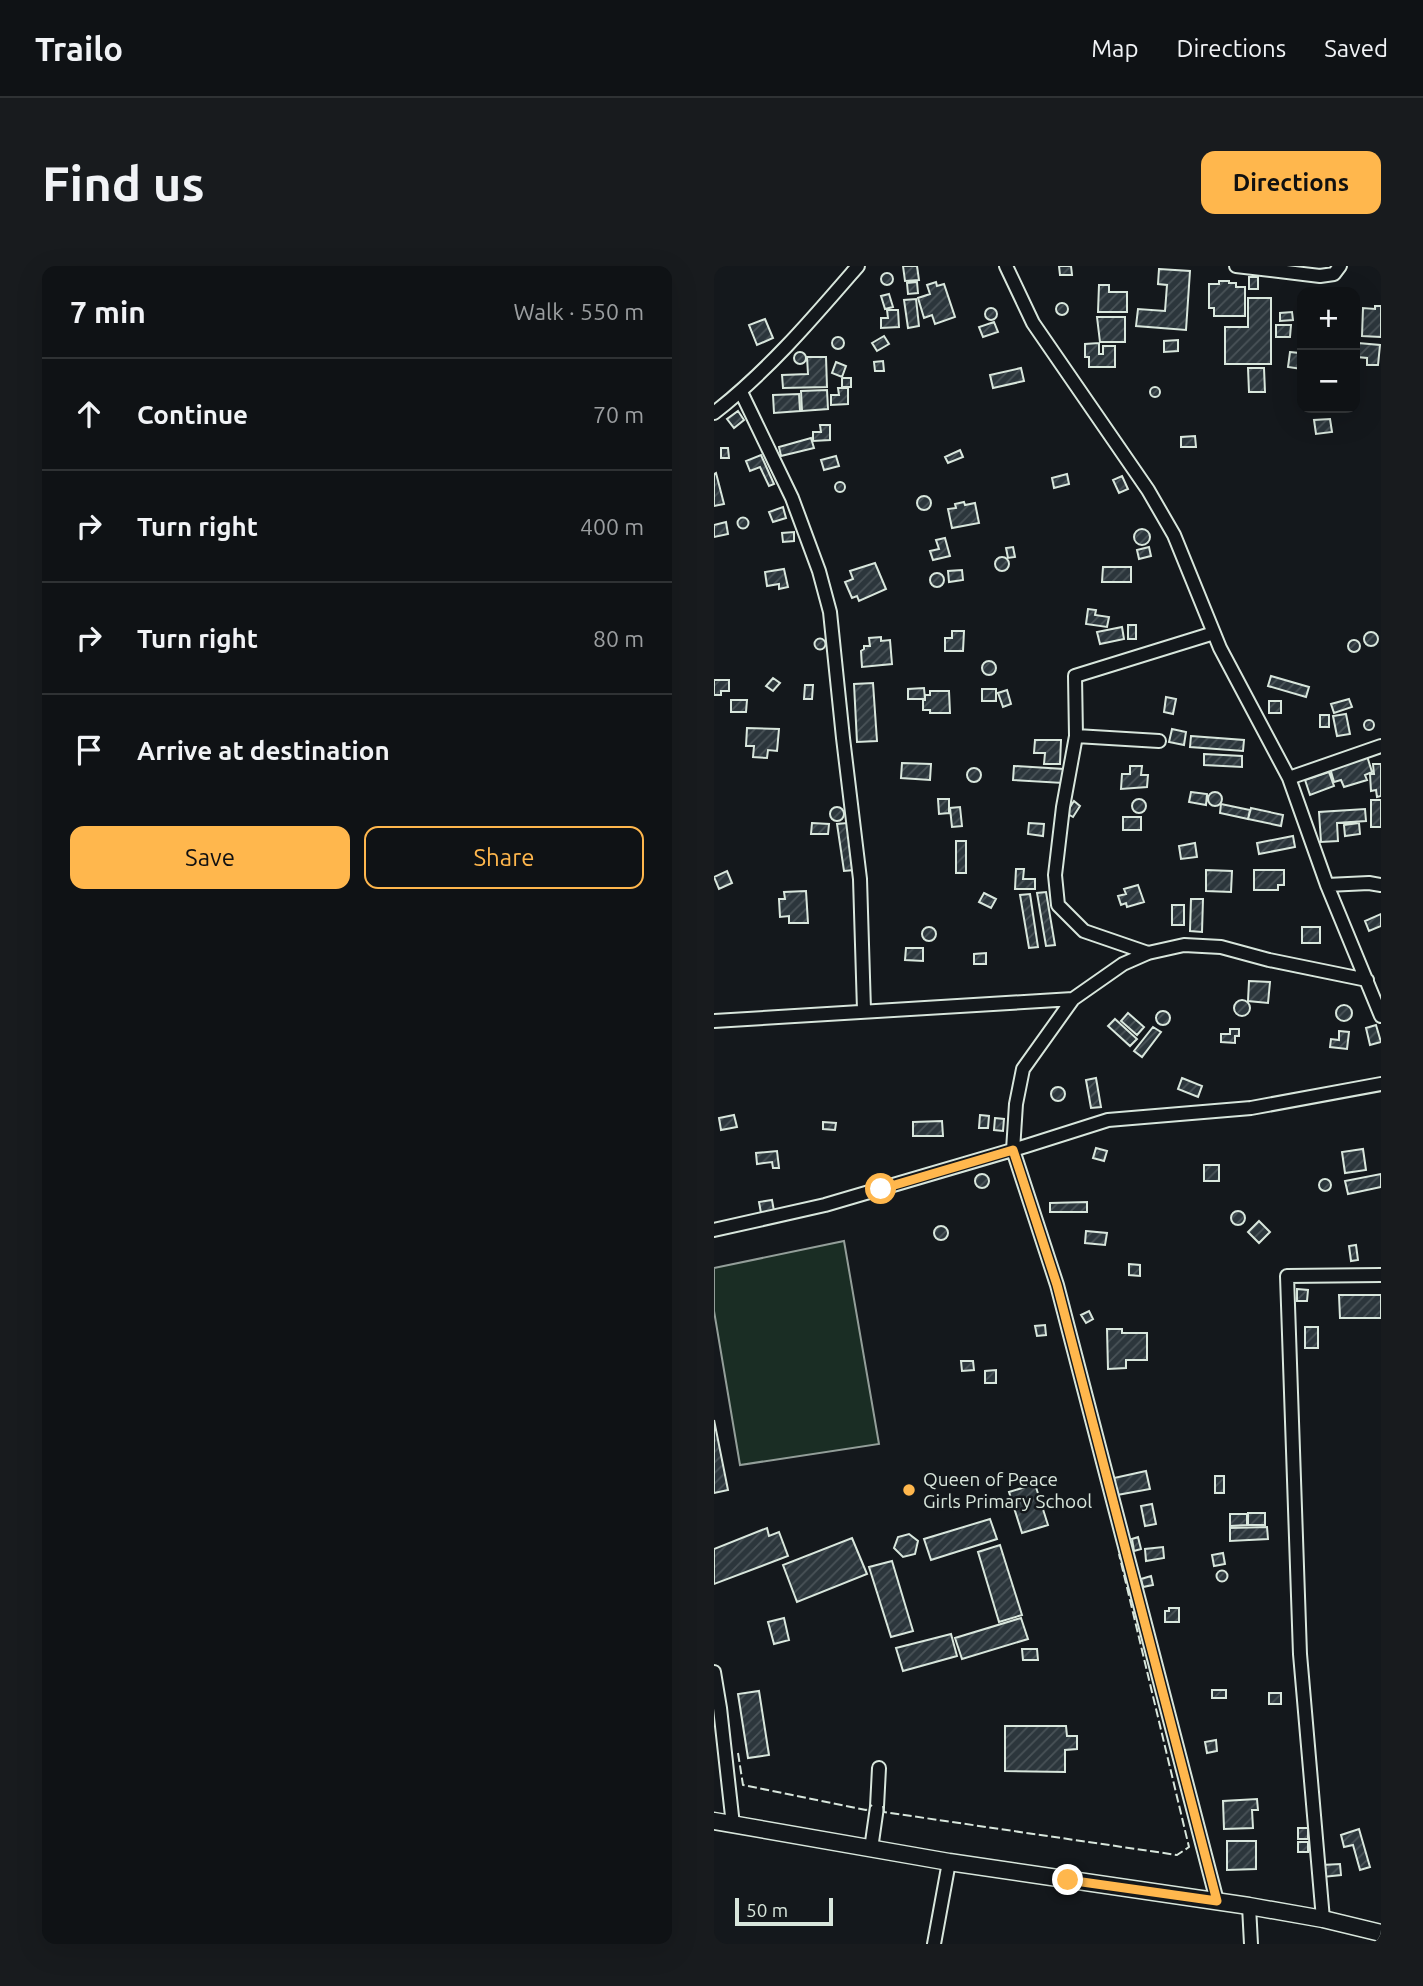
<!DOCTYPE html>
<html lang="en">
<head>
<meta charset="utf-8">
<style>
  :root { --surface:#0f1215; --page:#181b1e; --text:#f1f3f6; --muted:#9b9ea0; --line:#2f3234; --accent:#ffb74d }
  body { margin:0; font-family:Ubuntu,sans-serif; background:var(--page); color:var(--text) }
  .controls { position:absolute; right:21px; top:21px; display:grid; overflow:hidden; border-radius:14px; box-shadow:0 7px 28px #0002 }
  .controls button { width:63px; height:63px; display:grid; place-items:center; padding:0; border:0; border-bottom:2px solid var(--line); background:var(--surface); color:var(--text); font:35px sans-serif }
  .scale { position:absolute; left:21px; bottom:18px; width:98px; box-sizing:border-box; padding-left:7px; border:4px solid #d8e6dc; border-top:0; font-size:19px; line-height:24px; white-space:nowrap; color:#d8e6dc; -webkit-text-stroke:5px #14181c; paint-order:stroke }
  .stop { position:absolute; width:21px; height:21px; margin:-16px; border:5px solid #ffb74d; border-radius:50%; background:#fff }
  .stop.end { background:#ffb74d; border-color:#fff; box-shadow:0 2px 7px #0008 }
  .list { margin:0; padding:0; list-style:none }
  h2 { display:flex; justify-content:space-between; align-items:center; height:91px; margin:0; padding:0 28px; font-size:30px }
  h2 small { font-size:23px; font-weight:400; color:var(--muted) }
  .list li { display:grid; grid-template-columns:46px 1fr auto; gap:21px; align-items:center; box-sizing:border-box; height:112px; padding:0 28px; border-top:2px solid var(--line) }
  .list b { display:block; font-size:26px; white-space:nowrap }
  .list em { font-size:23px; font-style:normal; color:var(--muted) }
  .actions { display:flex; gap:14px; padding:21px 28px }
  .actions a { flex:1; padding:16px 0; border:2px solid var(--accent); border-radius:14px; text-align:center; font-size:24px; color:var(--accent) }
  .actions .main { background:var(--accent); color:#111 }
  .icon { flex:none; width:38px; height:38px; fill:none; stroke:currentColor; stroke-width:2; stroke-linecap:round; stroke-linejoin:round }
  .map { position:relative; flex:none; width:667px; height:1678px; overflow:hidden; border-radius:14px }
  header { display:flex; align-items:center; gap:42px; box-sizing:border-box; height:98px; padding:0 35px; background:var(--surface); border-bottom:2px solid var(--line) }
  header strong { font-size:33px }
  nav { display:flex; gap:38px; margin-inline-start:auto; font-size:24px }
  .intro { display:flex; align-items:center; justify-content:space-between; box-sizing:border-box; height:168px; padding:0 42px }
  h1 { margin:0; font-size:49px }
  .button { padding:18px 32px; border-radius:14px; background:var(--accent); color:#111; font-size:24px; font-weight:700 }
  main { display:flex; gap:42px; padding:0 42px }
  aside { flex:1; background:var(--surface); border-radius:14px; box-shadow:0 7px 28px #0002 }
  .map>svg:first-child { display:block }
  .pitch { fill:#1a2d24; stroke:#939e99; stroke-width:2 }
  .building { fill:url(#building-hatch); stroke:#d8e6dc; stroke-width:2 }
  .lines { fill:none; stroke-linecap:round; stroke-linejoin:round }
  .minor-casing { stroke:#d8e6dc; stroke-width:16 }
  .secondary-casing { stroke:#d8e6dc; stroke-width:19 }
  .minor { stroke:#14181c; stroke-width:12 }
  .secondary { stroke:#14181c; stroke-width:16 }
  .fence { stroke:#d8e6dc; stroke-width:2; stroke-dasharray:9 3.5; stroke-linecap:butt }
  .route { stroke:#ffb74d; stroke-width:9 }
  .poi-dot { fill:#ffb74d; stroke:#14181c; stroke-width:2.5 }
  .labels { text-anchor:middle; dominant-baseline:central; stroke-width:5; stroke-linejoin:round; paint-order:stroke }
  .poi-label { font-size:19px; fill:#d8e6dc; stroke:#14181c; text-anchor:start }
</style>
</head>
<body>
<header>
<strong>Trailo</strong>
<nav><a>Map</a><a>Directions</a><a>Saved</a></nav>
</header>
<div class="intro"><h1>Find us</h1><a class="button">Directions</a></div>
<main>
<aside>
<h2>7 min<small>Walk · 550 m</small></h2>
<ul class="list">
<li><svg class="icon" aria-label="ahead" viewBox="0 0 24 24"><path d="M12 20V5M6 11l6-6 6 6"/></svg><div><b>Continue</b></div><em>70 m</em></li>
<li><svg class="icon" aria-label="right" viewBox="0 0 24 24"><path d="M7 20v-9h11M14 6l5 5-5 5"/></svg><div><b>Turn right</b></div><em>400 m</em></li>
<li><svg class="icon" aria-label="right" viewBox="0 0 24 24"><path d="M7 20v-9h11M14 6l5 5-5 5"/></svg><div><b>Turn right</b></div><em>80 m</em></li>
<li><svg class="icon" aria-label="arrive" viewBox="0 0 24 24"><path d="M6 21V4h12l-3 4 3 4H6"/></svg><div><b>Arrive at destination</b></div></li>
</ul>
<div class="actions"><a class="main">Save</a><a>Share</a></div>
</aside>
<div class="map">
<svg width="667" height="1678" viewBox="0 0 667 1678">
  <defs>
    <pattern id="building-hatch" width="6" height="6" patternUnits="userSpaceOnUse" patternTransform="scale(1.75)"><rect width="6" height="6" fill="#2c363c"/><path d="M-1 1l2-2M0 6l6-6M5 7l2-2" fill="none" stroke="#4a5358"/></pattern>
  </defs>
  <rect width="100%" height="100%" fill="#14181c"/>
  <path class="pitch" d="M130 975 165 1178 26 1199 0 1045V1002Z"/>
  <path class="building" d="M189 0H203L205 14 191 15Z
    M345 0H357L358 9H346Z
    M445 3 476 5 472 64 422 60 424 43 451 45 453 19 444 18Z
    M167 13a6 6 0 1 1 12 0a6 6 0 1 1-12 0Z
    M535 11H544V23H535Z
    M505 15H515V17H522V21H531V50H500V42H495V18H505Z
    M203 16 204 27 194 28 193 17Z
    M222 16 223 20 230 18 241 51 221 58 218 49 210 52 204 32 216 28 213 19Z
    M385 19H395V26H413V46H384Z
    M175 28 179 41 171 43 167 30Z
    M534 32H557V98H511V61H534Z
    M202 33 205 60 194 62 190 34Z
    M342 43a6 6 0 1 1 12 0a6 6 0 1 1-12 0Z
    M661 40H667V71L648 70 649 42 661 43Z
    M271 48a6 6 0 1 1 12 0a6 6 0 1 1-12 0Z
    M173 44H184L185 61 167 62V52H174Z
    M578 46 579 54 566 55V47Z
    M383 51H411V76H386Z
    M51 53 59 72 43 79 35 59Z
    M280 56 284 66 269 71 265 61Z
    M562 59H577L576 71H562Z
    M170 70 175 78 163 85 158 77Z
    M118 77a6 6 0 1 1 12 0a6 6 0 1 1-12 0Z
    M464 74V85L450 86V75Z
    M385 77V88H389V80H401V101H375V91H371V78Z
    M644 77 666 79 664 99H653V92L643 91Z
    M80 92a6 6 0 1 1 12 0a6 6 0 1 1-12 0Z
    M576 86 585 87V93L588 94V103L574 101Z
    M93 91H112L113 121 69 122 68 109 94 108Z
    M169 95 170 105H161L160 96Z
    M122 96 132 100 128 111 118 107Z
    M307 102 310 115 279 122 276 109Z
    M534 102H550L551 126H535Z
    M128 112H137V121H128Z
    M436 126a5 5 0 1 1 10 0a5 5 0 1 1-10 0Z
    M124 122H134V138L117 139V129H125Z
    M113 124 114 143 88 145 87 125Z
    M85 128 86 145 60 147 59 129Z
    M24 145 30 154 20 162 13 153Z
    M616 153 618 166 602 168 600 154Z
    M106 159H116V174L99 175V166H107Z
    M481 170 482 181H467V171Z
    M97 172 100 182 67 190 65 181Z
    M7 182H14L15 192H7Z
    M246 184 249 191 234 197 231 191Z
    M47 189 60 218 55 220 46 201 36 205 32 195Z
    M122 190 125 200 110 204 107 194Z
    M2 207 10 238 0 240V208Z
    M353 208 355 218 340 222 338 212Z
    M408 210 414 223 405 227 399 214Z
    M121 221a5 5 0 1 1 10 0a5 5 0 1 1-10 0Z
    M203 237a7 7 0 1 1 14 0a7 7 0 1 1-14 0Z
    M250 236 251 239 261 237 265 257 238 262 234 243 242 242 241 238Z
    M69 241 72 252 59 256 55 246Z
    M23.5 257a5.5 5.5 0 1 1 11 0a5.5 5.5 0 1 1-11 0Z
    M12 256 14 268 0 271V259Z
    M420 271a8 8 0 1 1 16 0a8 8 0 1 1-16 0Z
    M80 266V275L69 276 68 267Z
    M231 272 236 290 219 294 216 285 225 283 222 274Z
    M299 281 301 291 294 292 292 282Z
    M435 281 437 290 425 293 423 284Z
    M281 298a7 7 0 1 1 14 0a7 7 0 1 1-14 0Z
    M161 297 172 323 145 335 143 330 138 332 131 316 139 313 136 305Z
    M389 301H417V316H388Z
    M70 303 74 321 65 323V318L53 320 51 306Z
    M248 304 249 314 235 316 234 305Z
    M216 314a7 7 0 1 1 14 0a7 7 0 1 1-14 0Z
    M374 343 382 344 381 349 395 351 393 361 372 358Z
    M414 359H422V373H414Z
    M408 361 410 373 386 378 383 366Z
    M238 365H250L249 385H231V372H238Z
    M650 373a7 7 0 1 1 14 0a7 7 0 1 1-14 0Z
    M167 371V375L176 374 178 398 148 401 147 385 150 383V380H156L155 372Z
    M100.5 378a5.5 5.5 0 1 1 11 0a5.5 5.5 0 1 1-11 0Z
    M634 380a6 6 0 1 1 12 0a6 6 0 1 1-12 0Z
    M268 402a7 7 0 1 1 14 0a7 7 0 1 1-14 0Z
    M557 410 595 421 592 431 554 420Z
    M59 412 66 417 59 425 52 420Z
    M0 414H15V425H7V429H0Z
    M159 417 163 475 143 476 140 418Z
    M91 419H99L98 433H90Z
    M210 422 211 433H194V423Z
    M268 423H282V435H268Z
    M293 424 297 438 289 441 284 427Z
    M216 425H235L236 447H216V444H209V434H211V429H216Z
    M452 431 462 433 459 448 450 446Z
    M635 433 638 441 620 447 617 438Z
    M17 434H33L32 446H17Z
    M555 435H567V447H555Z
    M632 448 636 468 623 470 619 450Z
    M606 449H615V461H606Z
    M650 459a5 5 0 1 1 10 0a5 5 0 1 1-10 0Z
    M33 462 65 463 63 485 54 484 53 492 39 491 40 480H32Z
    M458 463 472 466 470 479 455 476Z
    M477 470 530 474 529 485 476 481Z
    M321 474H347L346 498H330L331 487H320Z
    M490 488 528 490V501L490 499Z
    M653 490 658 506 651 509 653 514 630 521 627 514 620 516 616 502Z
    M188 497 217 498 216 514 187 512Z
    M659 498H667V530L663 531 662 524 657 525 656 508H660Z
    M300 500 350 503 349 517 299 514Z
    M416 500H428L427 509H434L433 521 407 523 408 508H416Z
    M253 509a7 7 0 1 1 14 0a7 7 0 1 1-14 0Z
    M615 506 620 520 596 529 591 514Z
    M477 526 493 528 492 539 475 536Z
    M494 533a7 7 0 1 1 14 0a7 7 0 1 1-14 0Z
    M224 533H235V547L225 548Z
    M418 540a7 7 0 1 1 14 0a7 7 0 1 1-14 0Z
    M657 534H667V561H657Z
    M360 535 366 540 359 551 352 547Z
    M507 538 536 544 534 553 506 547Z
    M246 541 248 560 238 561 236 542Z
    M116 548a7 7 0 1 1 14 0a7 7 0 1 1-14 0Z
    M537 542 569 549 567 560 534 553Z
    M651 543 652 555 623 557 624 575 607 576 605 546Z
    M409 551H427V564H409Z
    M98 557 115 558 114 568H97Z
    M133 557 140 604 130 605 123 558Z
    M315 557 330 558 329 570 314 568Z
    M645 557 646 568 631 570 630 559Z
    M579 570 581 581 545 588 543 577Z
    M242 575H252V607H242Z
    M481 577 483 591 467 593 465 580Z
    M302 603H310L309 613H321V623H301Z
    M492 604 518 605 517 626 492 625Z
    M540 604H570V619H564V624H540Z
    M13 605 18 617 5 623 0 611Z
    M424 619 430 636 413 641 412 637 407 639 404 630 412 628 410 623Z
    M92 625 94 657H75V650L66 651 65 633H71L70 626Z
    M332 626 341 679 332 680 323 627Z
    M270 627 282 633 277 642 265 636Z
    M316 628 324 681 315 682 306 629Z
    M477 633H489L488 666 476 665Z
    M458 639H470V659H458Z
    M667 648V660L655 665 651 655Z
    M588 661H606V677H588Z
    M208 668a7 7 0 1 1 14 0a7 7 0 1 1-14 0Z
    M192 682H209V695L191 694Z
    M272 687V698H260V688Z
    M535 715 556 716 554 737 534 735Z
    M520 742a8 8 0 1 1 16 0a8 8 0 1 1-16 0Z
    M622 747a8 8 0 1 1 16 0a8 8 0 1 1-16 0Z
    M442 752a7 7 0 1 1 14 0a7 7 0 1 1-14 0Z
    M414 747 430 761 423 769 407 755Z
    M401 753 423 773 416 780 394 760Z
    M662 759 667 776 656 779 652 762Z
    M439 761 447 766 428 791 420 785Z
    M516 763H525V770H521V777L507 776V768H516Z
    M625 765 635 766 633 783 616 781 617 773 625 774Z
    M382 812 387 841 377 842 372 814Z
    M468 812 488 820 484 831 464 823Z
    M337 828a7 7 0 1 1 14 0a7 7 0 1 1-14 0Z
    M20 849 23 861 7 864 5 852Z
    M266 849 275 850 274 862H265Z
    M281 852 290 853 289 865 280 864Z
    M228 855 229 870H199V856Z
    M109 856 122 857 121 864 109 863Z
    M382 882 393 885 390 895 379 892Z
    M649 883 652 904 631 907 628 886Z
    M63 885 65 902H59L58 896 43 898 42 887Z
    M490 899H505V915H490Z
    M667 908V921L634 928 631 915Z
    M261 915a7 7 0 1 1 14 0a7 7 0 1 1-14 0Z
    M605 919a6 6 0 1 1 12 0a6 6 0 1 1-12 0Z
    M58 934 60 945 47 947 45 936Z
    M373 936V946H336V937Z
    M517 952a7 7 0 1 1 14 0a7 7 0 1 1-14 0Z
    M545 955 556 966 545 977 534 966Z
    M220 967a7 7 0 1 1 14 0a7 7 0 1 1-14 0Z
    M372 965 393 967 391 979 371 977Z
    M642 979 644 994 637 995 635 980Z
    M415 998 426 999V1010L415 1009Z
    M583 1023 594 1024 593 1035H583Z
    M625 1029H667V1052H626Z
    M375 1045 379 1053 372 1057 367 1049Z
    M331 1059 332 1069 323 1070 321 1060Z
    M591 1061H604V1082H591Z
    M393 1063H408V1067H433V1094H412V1102L394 1103Z
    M247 1095H259L260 1104 248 1105Z
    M282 1104V1117H271V1105Z
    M0 1154 14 1224 0 1227Z
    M432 1205 436 1223 403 1229 400 1212Z
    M501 1210H510V1227H501Z
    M321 1218 334 1259 308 1267 295 1226Z
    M438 1238 442 1258 431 1260 427 1240Z
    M534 1247H551V1259H534Z
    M516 1248H533V1259L516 1260Z
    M276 1253 283 1273 217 1294 210 1273Z
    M553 1261 554 1273 516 1275V1262Z
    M53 1262 55 1270 65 1266 74 1290 0 1318V1283Z
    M195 1268 204 1275 201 1288 189 1291 180 1282 184 1271Z
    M424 1271 427 1283 420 1285 418 1273Z
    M138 1272 153 1308 83 1336 69 1299Z
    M286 1279 308 1349 285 1356 264 1286Z
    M449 1281 450 1292 432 1295 431 1283Z
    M509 1287 511 1298 500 1300 498 1289Z
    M178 1295 199 1365 177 1371 155 1301Z
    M502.5 1310a5.5 5.5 0 1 1 11 0a5.5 5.5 0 1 1-11 0Z
    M437 1310 439 1319 429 1321 427 1313Z
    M455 1342H465V1356H451V1345H455Z
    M70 1352 75 1374 60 1378 54 1356Z
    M307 1352 314 1373 248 1393 241 1372Z
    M237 1368 243 1390 189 1405 182 1382Z
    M308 1383H323L324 1394H309Z
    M498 1424H512V1432H498Z
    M45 1425 55 1489 34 1492 24 1428Z
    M555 1427H567V1438H555Z
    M291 1460H352L353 1470H363V1483L351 1484V1506L291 1505Z
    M502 1474 503 1485 493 1487 491 1476Z
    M543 1533 544 1544H538L539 1562 510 1563 509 1535Z
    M584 1562H594V1573H584Z
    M645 1563 656 1601 646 1604 639 1579 630 1581 627 1569Z
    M513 1575H542V1603L513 1604Z
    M584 1576H594V1586H584Z
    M626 1598 627 1609 609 1611 608 1599Z"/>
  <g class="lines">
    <g class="minor-casing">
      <path id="minor" d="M292 0 319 57 434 224 460 269 506 382 575 512 613 619 667 750
        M522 0 606 10 620 8 626 0
        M27 126 78 232 105 305 116 346 129 472 146 613 150 744
        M0 147C55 104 99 52 144 0
        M362 470 361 410 500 367
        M575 512 667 480
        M613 619 655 617 667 619
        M434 687 370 665 344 639 341 609 349 541 362 470 445 475
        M0 755 359 733
        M0 964 111 939 312 880 394 854 537 842 667 818
        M0 1406 6 1442 19 1559
        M157 1583 163 1541 165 1502
        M503 1635 343 1019 299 884 302 838 309 803 359 733 409 698 434 687 470 679 507 681 555 694 653 714
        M535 1640 537 1678
        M609 1653 586 1388 573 1010 667 1009
        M220 1678 235 1596"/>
    </g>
    <g class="secondary-casing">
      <path id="secondary" d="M0 1555 235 1596 535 1640 609 1653 667 1667"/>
    </g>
    <use href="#minor" class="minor"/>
    <use href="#secondary" class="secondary"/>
    <path class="fence" d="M24 1487 29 1519 152 1544 158 1539
      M169 1540 170 1546 463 1589 475 1581 405 1288"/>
  </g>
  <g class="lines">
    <path class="route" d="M167 923 299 884 343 1019 503 1635 354 1614"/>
  </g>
  <circle class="poi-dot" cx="195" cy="1224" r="7"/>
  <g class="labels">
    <g class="poi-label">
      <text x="209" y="1213">Queen of Peace<tspan x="209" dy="22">Girls Primary School</tspan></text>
    </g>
  </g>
</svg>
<div class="controls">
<button>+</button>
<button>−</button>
</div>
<div class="scale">50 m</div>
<div class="stop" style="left:167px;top:923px"></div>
<div class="stop end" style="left:354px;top:1614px"></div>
</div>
</main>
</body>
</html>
